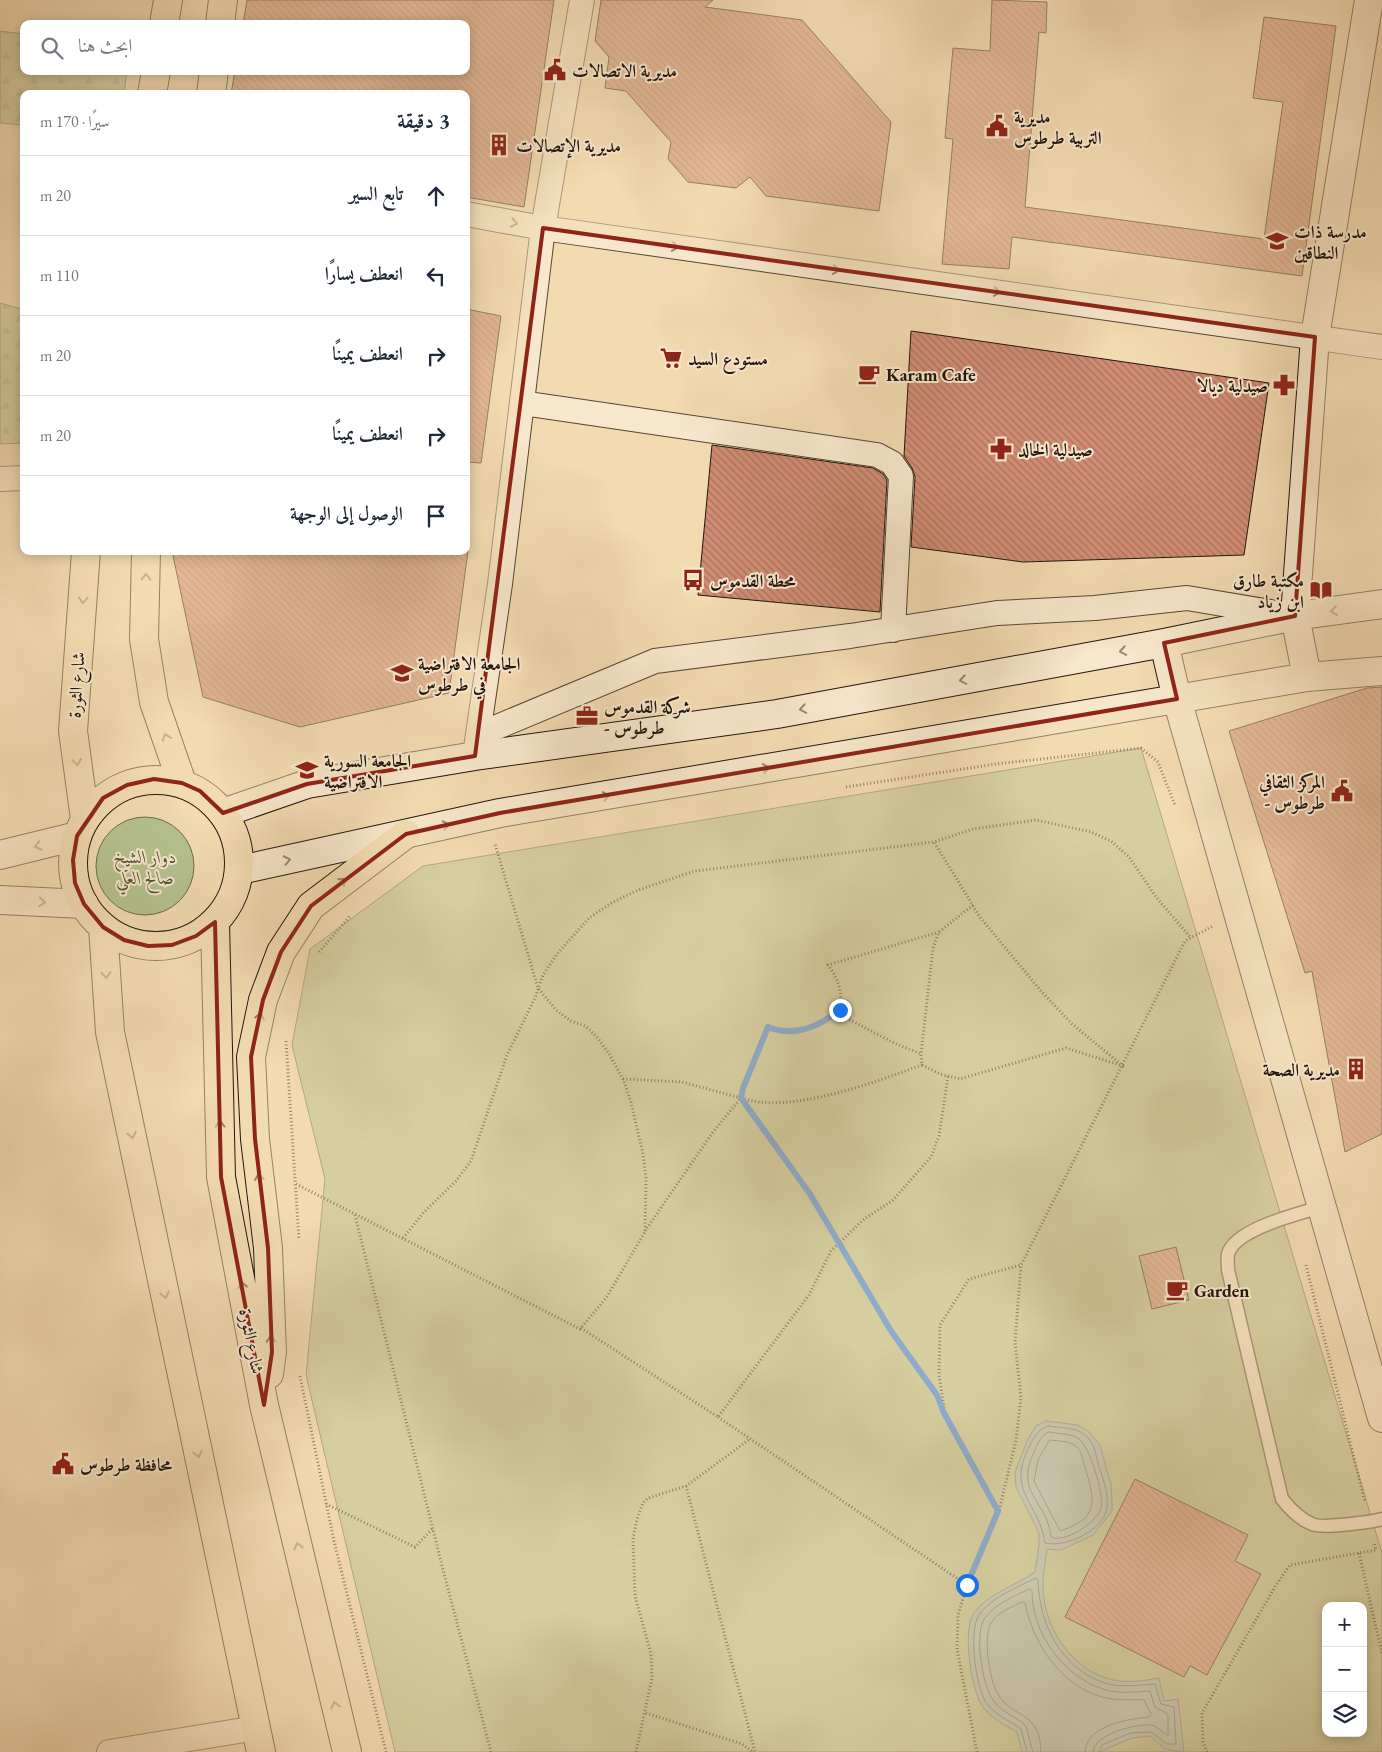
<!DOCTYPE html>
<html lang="ar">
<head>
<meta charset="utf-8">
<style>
  :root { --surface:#fff; --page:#f6f6f7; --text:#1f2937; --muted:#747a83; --line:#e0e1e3 }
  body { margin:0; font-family:"EB Garamond",Amiri,serif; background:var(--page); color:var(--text); direction:rtl }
  .controls { position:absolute; right:15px; bottom:15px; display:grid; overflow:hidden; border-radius:10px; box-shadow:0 2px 12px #0003 }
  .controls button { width:45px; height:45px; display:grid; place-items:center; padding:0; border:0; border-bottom:1px solid var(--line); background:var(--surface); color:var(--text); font:25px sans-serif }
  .stop { position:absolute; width:15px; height:15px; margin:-11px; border:4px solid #1a73e8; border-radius:50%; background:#fff }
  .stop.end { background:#1a73e8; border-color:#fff; box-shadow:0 1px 5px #0008 }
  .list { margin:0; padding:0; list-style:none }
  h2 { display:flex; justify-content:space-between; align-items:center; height:65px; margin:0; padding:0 20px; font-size:21px }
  h2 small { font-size:16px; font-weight:400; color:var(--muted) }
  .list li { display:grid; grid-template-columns:32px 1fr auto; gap:15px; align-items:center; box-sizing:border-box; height:80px; padding:0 20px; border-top:1px solid var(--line) }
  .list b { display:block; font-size:19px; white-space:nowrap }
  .list em { font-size:16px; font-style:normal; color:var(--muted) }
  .icon { flex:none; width:28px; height:28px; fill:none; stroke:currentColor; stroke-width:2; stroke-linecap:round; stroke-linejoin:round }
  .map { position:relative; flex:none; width:1382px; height:1752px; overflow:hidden; direction:ltr }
  .search { position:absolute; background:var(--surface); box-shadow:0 2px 12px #0003; left:20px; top:20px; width:450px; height:55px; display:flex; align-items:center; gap:12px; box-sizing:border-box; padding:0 18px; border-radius:10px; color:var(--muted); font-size:19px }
  .panel { position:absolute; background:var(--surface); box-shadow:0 2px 12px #0003; left:20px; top:90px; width:450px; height:465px; border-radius:10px; direction:rtl }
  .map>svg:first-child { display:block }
  .forest { fill:url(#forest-firs); stroke:#6b6b4e }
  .park { fill:#b5c18f; stroke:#6b6b4e; fill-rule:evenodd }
  .water { fill:#9fb8b6; stroke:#6d7772 }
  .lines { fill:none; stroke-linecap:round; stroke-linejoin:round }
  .shore { stroke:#606662; stroke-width:1 }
  .building { fill:url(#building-back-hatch); stroke:#21150d }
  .lane-casing { stroke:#554636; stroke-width:15 }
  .street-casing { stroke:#554636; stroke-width:26 }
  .secondary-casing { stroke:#21150d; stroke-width:30 }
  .primary-casing { stroke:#21150d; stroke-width:30 }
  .path { stroke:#21150d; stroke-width:3; stroke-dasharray:1 2.5; stroke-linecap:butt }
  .lane { stroke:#f7e7cc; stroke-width:12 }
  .street { stroke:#f7e7cc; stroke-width:24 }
  .secondary { stroke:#f7e7cc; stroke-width:28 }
  .primary { stroke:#f2dab1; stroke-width:28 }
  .oneway { stroke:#978876 }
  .oneway2 { stroke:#948167 }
  .route { stroke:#1a73e8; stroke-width:6 }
  .marked { fill:none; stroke:#8f2418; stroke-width:4; stroke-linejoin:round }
  .labels { text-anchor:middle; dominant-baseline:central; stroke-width:4; stroke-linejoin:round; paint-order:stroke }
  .poi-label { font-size:18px; font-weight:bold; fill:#21150d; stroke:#f7e7cc; text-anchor:start }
  .street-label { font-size:18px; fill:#21150d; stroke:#f7e7cc }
  .park-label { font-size:18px; font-style:italic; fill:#55513a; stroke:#f7e7cc }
</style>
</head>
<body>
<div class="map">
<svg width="1382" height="1752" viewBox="0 0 1382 1752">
  <defs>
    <pattern id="forest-firs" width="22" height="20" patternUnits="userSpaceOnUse" patternTransform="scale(1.25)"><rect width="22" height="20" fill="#b5c18f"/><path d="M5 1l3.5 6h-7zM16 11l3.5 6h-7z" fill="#9ba57a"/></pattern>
    <pattern id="building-back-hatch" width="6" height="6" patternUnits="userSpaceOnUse" patternTransform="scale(1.25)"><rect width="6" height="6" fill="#d08c74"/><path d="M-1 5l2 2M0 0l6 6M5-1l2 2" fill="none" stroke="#a8715e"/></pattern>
  </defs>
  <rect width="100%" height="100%" fill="#f2dab1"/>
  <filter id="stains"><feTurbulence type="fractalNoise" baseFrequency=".004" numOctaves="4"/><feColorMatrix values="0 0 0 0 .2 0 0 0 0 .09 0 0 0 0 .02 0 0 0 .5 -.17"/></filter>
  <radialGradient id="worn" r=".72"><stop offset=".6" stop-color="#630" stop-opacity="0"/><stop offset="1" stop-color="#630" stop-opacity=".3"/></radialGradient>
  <path class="forest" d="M0 31 24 34V71H127L124 94H24V125L0 123Z
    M0 303 24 310V443L0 444Z"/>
  <path class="park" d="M1141 748 1382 1553V1752H395L306 1375 325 1179 292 1045 310 949 423 866ZM1326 1606H1363V1733H1326Z
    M96 866a49 49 0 1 1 98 0a49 49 0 1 1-98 0Z"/>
  <path class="water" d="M1046 1421 1078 1425 1088 1431 1100 1445 1111 1485 1112 1501V1511L1093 1535 1061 1550 1047 1549C1045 1565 1041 1582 1044 1598 1048 1632 1073 1668 1106 1678 1123 1684 1143 1681 1159 1678L1164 1701 1178 1699 1184 1752 1165 1749 1150 1736 1132 1738 1099 1752H1022L1017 1732C1004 1725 989 1717 981 1704 971 1686 962 1630 974 1613 988 1593 1016 1586 1035 1572L1039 1546V1533L1016 1487 1015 1472 1028 1439 1036 1426Z"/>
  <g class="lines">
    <path class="shore" d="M1048 1426C1060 1428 1076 1427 1085 1435 1095 1443 1095 1452 1098 1463 1102 1477 1109 1492 1107 1508 1103 1531 1065 1548 1045 1543 1039 1502 1007 1493 1028 1449 1033 1439 1037 1430 1048 1426Z
      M1049 1432C1058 1434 1071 1433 1079 1439 1090 1447 1104 1494 1101 1508 1097 1523 1065 1543 1051 1537 1047 1499 1013 1494 1035 1450 1038 1443 1041 1435 1049 1432Z
      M1050 1440C1058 1441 1070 1441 1076 1446 1083 1452 1082 1460 1085 1467 1095 1501 1100 1518 1060 1531L1034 1481 1038 1460Z
      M1027 1752 1021 1729C1009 1720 994 1715 985 1701 976 1685 968 1631 979 1615 990 1598 1018 1587 1036 1578L1038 1580C1039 1623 1060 1668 1105 1683 1120 1688 1139 1685 1155 1684L1161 1704 1174 1707 1176 1744H1167L1151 1732 1130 1733 1102 1745 1099 1752
      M1033 1752 1026 1726C1015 1715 999 1712 991 1697 982 1681 974 1633 985 1618 993 1605 1015 1596 1029 1589L1032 1591C1032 1633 1063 1676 1103 1689 1117 1694 1135 1692 1150 1691L1155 1707 1168 1714V1735C1162 1733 1158 1726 1151 1725 1135 1724 1094 1734 1093 1752
      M1041 1752C1040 1709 1013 1720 998 1694 989 1680 983 1637 991 1623 996 1613 1013 1606 1023 1602L1025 1603C1033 1643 1060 1685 1102 1697 1116 1701 1130 1699 1144 1700L1151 1714 1149 1717C1129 1719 1086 1725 1085 1752"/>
  </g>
  <path class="building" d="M247 0H554L524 207 466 197V94H231L235 71H466V24H243Z
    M601 0H713L705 7 802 20 891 122 879 211 766 196 750 177 736 188 688 182 668 159 671 142 626 91 605 88 609 57 595 41Z
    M992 0 1047 2 1046 33 1039 32 1025 207 1264 239 1283 102 1253 98 1264 17 1336 26 1302 276 1012 237 1009 269 942 264 953 139 945 138 953 48 990 51Z
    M466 309 501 316 481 463 466 462Z
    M911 331 1269 383 1244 555 1023 562 911 547 915 477 912 468 904 456Z
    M712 445 873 468 883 474 887 480 880 612 698 595Z
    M172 551H468L449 693 300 727 203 697Z
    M1382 687V1134L1345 1152 1312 971 1305 973 1229 731 1367 688Z
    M1176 1247 1189 1300 1152 1309 1139 1256Z
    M1135 1479 1248 1535 1235 1561 1261 1574 1207 1675 1190 1666 1184 1677 1065 1617Z"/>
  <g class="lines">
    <g class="lane-casing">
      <path id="lane" d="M1321 1207C1298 1214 1235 1229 1228 1254 1227 1259 1228 1265 1228 1270L1282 1499C1290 1509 1299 1519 1312 1524 1321 1529 1371 1522 1382 1519"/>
    </g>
    <g class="street-casing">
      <path id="street" d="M466 214 543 228 1382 347
        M522 403 877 455 892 463 901 476 893 630
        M0 479 24 478
        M478 735 655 661 850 636 997 613 1095 608 1187 598 1288 615
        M476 748 500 584 543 228 582 0
        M109 1752 256 1728"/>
    </g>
    <g class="secondary-casing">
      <path id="secondary" d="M1164 643 1177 699 1382 1418
        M1307 677 1295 616 1315 337 1369 0
        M223 813 307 784 475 756 777 714 1164 643 1295 616 1382 604
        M0 855 77 836
        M240 870 500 813 1307 677 1382 671
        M0 900 84 904"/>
    </g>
    <g class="primary-casing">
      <path id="primary" d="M164 24 168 0
        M220 24 223 0
        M152 94 156 71
        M211 94 214 71
        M146 551 144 639 154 702 182 783
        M73 863a83 83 0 1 1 166 0a83 83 0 1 1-166 0Z
        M85 819 73 731 86 551
        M215 922 221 1177 264 1405 347 1752
        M103 927 110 1032 261 1752
        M269 1374 272 1352 268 1248 255 1139 251 1057 263 1000 281 952 311 906 406 834"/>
    </g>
    <path class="path" d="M846 787 996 764 1141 748 1158 762 1175 805
      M973 905 939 932 933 948 921 1054 922 1065 940 1074 960 1079 1066 1048 1123 1066 1072 1024 1041 991 979 916 969 899 934 842 973 829 1036 820 1091 832 1111 841 1129 857 1156 897 1191 938
      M319 952 351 915
      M837 1013 894 1043 921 1054
      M286 1041 299 1240
      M922 1065C875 1082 789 1115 741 1098L743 1088 768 1027C794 1038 819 1027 840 1010 843 993 838 978 828 965L939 932
      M623 1079 682 1082 741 1098 713 1132 645 1231
      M741 1098 810 1194 891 1331 937 1395 944 1413 998 1510
      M296 1184 580 1329 606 1298 645 1232 646 1178 643 1154 631 1102 623 1079 608 1052 596 1036 585 1026 571 1021 556 1010 538 988 495 844
      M355 1215 442 1566 491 1752
      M403 1238 424 1212 456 1181 471 1161 507 1055 535 998 543 975 557 954 589 918 613 902 638 890 695 871 934 842
      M1306 1265 1365 1502
      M581 1328 718 1417 809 1295 831 1251 864 1219 892 1201 931 1157 939 1136 948 1076
      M300 1376 334 1541 386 1752
      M944 1408 939 1374 940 1325 969 1279 1021 1265
      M718 1417 967 1585
      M686 1486 755 1752
      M326 1504 415 1547 432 1529
      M1359 1553 1382 1654
      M646 1713 742 1744 753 1752
      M636 1752 652 1678 651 1654 635 1596 633 1539 637 1519 643 1503 648 1498 686 1486 750 1439
      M977 1752 957 1649 958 1615 969 1579 999 1511 1016 1440 1021 1398 1015 1342 1021 1265 1185 941 1213 926
      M1207 1752 1203 1742 1202 1713 1276 1585 1290 1565 1376 1550 1374 1542"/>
    <use href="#lane" class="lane"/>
    <use href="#street" class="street"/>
    <use href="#secondary" class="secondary"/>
    <use href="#primary" class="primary"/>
  </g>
  <defs><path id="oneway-chevron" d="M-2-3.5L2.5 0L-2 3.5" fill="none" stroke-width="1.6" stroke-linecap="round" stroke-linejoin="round" transform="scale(1.25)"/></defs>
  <g class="oneway">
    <use href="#oneway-chevron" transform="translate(514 223) rotate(11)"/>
    <use href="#oneway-chevron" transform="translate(675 247) rotate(8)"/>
    <use href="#oneway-chevron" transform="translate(836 270) rotate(8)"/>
    <use href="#oneway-chevron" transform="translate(997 292) rotate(8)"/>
    <use href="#oneway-chevron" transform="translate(1334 611) rotate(172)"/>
    <use href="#oneway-chevron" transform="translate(1123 651) rotate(170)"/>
    <use href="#oneway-chevron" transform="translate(963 680) rotate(170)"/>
    <use href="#oneway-chevron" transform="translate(803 709) rotate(170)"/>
    <use href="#oneway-chevron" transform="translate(766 768) rotate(-10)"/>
    <use href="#oneway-chevron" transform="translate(606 796) rotate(-10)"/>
    <use href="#oneway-chevron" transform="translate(446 825) rotate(-12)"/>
    <use href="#oneway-chevron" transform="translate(38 846) rotate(166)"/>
    <use href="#oneway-chevron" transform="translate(287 860) rotate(-12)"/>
    <use href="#oneway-chevron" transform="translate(42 902) rotate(3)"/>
  </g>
  <g class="oneway2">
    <use href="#oneway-chevron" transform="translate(146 577) rotate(-89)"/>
    <use href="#oneway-chevron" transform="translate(83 600) rotate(94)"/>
    <use href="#oneway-chevron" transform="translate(166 737) rotate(-109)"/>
    <use href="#oneway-chevron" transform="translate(77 762) rotate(82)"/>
    <use href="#oneway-chevron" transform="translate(343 881) rotate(-39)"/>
    <use href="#oneway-chevron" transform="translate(106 975) rotate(86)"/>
    <use href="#oneway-chevron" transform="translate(260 1016) rotate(-78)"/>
    <use href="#oneway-chevron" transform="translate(220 1124) rotate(-91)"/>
    <use href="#oneway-chevron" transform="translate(132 1135) rotate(78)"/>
    <use href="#oneway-chevron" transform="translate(259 1177) rotate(-97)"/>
    <use href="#oneway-chevron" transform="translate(242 1285) rotate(-101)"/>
    <use href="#oneway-chevron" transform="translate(165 1295) rotate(78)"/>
    <use href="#oneway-chevron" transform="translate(271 1339) rotate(-92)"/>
    <use href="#oneway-chevron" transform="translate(198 1454) rotate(78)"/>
    <use href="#oneway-chevron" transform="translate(298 1546) rotate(-103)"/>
    <use href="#oneway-chevron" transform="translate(335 1705) rotate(-103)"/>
  </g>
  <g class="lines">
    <path class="route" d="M840 1010C819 1026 795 1038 768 1027L743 1088 741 1098 810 1194 891 1331 937 1395 944 1413 998 1511 967 1585"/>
  </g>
  <path d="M0 0H1382V1752H0ZM543 228 1315 337 1295 616 1164 643 1177 699 500 813 406 834 311 906 281 952 263 1000 251 1057 255 1139 268 1248 272 1352 264 1405 221 1177 215 922 196 936 172 945 148 946 124 940 103 927 84 904 75 883 73 860 77 836 103 798 127 785 154 779 182 783 200 791 223 813 307 784 475 756Z" fill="#f2dab1" fill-opacity=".55" fill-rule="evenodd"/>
  <path class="marked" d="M543 228 1315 337 1295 616 1164 643 1177 699 500 813 406 834 311 906 281 952 263 1000 251 1057 255 1139 268 1248 272 1352 264 1405 221 1177 215 922 196 936 172 945 148 946 124 940 103 927 84 904 75 883 73 860 77 836 103 798 127 785 154 779 182 783 200 791 223 813 307 784 475 756Z"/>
  <defs>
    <g id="civic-bare" transform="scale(1.725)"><path d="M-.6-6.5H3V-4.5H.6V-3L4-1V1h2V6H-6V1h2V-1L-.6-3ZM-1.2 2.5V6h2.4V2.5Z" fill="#8f2418" stroke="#f7e7cc" stroke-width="2.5" paint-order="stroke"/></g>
    <g id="building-bare" transform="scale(1.725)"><path d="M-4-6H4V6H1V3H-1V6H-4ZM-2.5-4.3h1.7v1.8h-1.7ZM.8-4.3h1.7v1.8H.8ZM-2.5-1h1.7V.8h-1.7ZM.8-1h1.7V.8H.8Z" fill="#8f2418" stroke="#f7e7cc" stroke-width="2.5" paint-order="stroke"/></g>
    <g id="school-bare" transform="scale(1.725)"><path d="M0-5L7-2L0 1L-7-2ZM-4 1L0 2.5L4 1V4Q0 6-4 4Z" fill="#8f2418" stroke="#f7e7cc" stroke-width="2.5" paint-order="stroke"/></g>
    <g id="supermarket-bare" transform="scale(1.725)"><path d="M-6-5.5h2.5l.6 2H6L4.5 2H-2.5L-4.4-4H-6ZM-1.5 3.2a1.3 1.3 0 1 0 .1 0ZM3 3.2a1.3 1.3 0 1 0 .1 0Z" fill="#8f2418" stroke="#f7e7cc" stroke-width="2.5" paint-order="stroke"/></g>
    <g id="cafe-bare" transform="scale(1.725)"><path d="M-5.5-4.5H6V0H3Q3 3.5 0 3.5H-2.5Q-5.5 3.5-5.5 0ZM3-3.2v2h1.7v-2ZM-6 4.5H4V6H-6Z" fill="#8f2418" stroke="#f7e7cc" stroke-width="2.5" paint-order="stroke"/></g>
    <g id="pharmacy-bare" transform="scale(1.725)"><path d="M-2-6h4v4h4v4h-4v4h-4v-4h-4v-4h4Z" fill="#8f2418" stroke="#f7e7cc" stroke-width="2.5" paint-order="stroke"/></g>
    <g id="bus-bare" transform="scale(1.725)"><path d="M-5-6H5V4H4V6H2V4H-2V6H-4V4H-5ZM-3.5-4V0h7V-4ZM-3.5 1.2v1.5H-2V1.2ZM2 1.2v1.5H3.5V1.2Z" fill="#8f2418" stroke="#f7e7cc" stroke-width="2.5" paint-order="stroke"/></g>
    <g id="library-bare" transform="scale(1.725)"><path d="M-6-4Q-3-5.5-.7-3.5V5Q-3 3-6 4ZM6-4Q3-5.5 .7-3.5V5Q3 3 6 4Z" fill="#8f2418" stroke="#f7e7cc" stroke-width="2.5" paint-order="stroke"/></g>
    <g id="university-bare" transform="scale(1.725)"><path d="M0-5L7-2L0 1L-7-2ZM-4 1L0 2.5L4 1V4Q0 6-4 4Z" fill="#8f2418" stroke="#f7e7cc" stroke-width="2.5" paint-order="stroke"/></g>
    <g id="office-bare" transform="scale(1.725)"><path d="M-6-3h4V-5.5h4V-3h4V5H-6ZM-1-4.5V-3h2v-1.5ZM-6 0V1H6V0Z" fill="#8f2418" stroke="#f7e7cc" stroke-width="2.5" paint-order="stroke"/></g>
  </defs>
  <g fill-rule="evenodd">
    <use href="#civic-bare" x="555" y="70"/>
    <use href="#civic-bare" x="997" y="126"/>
    <use href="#building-bare" x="499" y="145"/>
    <use href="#school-bare" x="1277" y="241"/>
    <use href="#supermarket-bare" x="671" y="358"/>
    <use href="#cafe-bare" x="869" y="374"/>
    <use href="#pharmacy-bare" x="1284" y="385"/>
    <use href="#pharmacy-bare" x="1001" y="449"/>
    <use href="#bus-bare" x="693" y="580"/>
    <use href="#library-bare" x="1321" y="590"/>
    <use href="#university-bare" x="402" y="673"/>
    <use href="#office-bare" x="587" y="716"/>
    <use href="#school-bare" x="307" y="770"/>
    <use href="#civic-bare" x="1342" y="791"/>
    <use href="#building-bare" x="1356" y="1069"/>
    <use href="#cafe-bare" x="1177" y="1290"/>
    <use href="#civic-bare" x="63" y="1464"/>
  </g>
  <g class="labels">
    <g class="poi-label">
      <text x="572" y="70">مديرية الاتصالات</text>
      <text x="1014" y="116">مديرية<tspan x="1014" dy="21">التربية طرطوس</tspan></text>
      <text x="516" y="145">مديرية الإتصالات</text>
      <text x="1294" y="231">مدرسة ذات<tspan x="1294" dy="21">النطاقين</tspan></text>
      <text x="688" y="358">مستودع السيد</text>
      <text x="886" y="374">Karam Cafe</text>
      <text x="1268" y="385" text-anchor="end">صيدلية ديالا</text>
      <text x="1018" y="449">صيدلية الخالد</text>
      <text x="710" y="580">محطة القدموس</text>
      <text x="1304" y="580" text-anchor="end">مكتبة طارق<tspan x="1304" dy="21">ابن زياد</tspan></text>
      <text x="418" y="663">الجامعة الافتراضية<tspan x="418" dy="21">في طرطوس</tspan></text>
      <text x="604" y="706">شركة القدموس<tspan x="604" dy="21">- طرطوس</tspan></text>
      <text x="324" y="760">الجامعة السورية<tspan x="324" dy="21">الافتراضية</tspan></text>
      <text x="1325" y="781" text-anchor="end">المركز الثقافي<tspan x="1325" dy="21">- طرطوس</tspan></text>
      <text x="1340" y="1069" text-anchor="end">مديرية الصحة</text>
      <text x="1194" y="1290">Garden</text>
      <text x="80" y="1464">محافظة طرطوس</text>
    </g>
    <g class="street-label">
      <text transform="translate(76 685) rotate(-86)">شارع الثورة</text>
      <text transform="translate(252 1341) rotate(79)">شارع الثورة</text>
    </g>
    <g class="park-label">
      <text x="145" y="856">دوار الشيخ<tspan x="145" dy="21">صالح العلي</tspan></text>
    </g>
  </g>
  <rect width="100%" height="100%" filter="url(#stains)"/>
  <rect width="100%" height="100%" fill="url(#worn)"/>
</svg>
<div class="controls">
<button>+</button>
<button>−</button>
<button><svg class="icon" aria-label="layers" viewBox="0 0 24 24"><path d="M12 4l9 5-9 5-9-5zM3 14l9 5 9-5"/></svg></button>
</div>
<div class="stop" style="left:967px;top:1585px"></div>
<div class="stop end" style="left:840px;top:1010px"></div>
<div class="search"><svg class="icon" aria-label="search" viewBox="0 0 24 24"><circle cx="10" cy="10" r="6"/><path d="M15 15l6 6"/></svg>ابحث هنا</div>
<section class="panel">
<h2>3 دقيقة<small>سيرًا · 170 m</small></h2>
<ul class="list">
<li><svg class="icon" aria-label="ahead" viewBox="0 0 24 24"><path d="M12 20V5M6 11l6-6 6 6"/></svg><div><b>تابع السير</b></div><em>20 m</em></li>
<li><svg class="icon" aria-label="left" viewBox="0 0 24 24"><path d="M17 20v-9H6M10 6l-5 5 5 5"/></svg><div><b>انعطف يسارًا</b></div><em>110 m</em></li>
<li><svg class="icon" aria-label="right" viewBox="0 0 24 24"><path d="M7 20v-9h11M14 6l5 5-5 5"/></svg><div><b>انعطف يمينًا</b></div><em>20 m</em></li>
<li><svg class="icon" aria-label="right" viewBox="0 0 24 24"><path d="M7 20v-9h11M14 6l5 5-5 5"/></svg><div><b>انعطف يمينًا</b></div><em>20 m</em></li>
<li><svg class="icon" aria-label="arrive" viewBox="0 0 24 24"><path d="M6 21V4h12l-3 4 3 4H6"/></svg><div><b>الوصول إلى الوجهة</b></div></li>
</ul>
</section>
</div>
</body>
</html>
